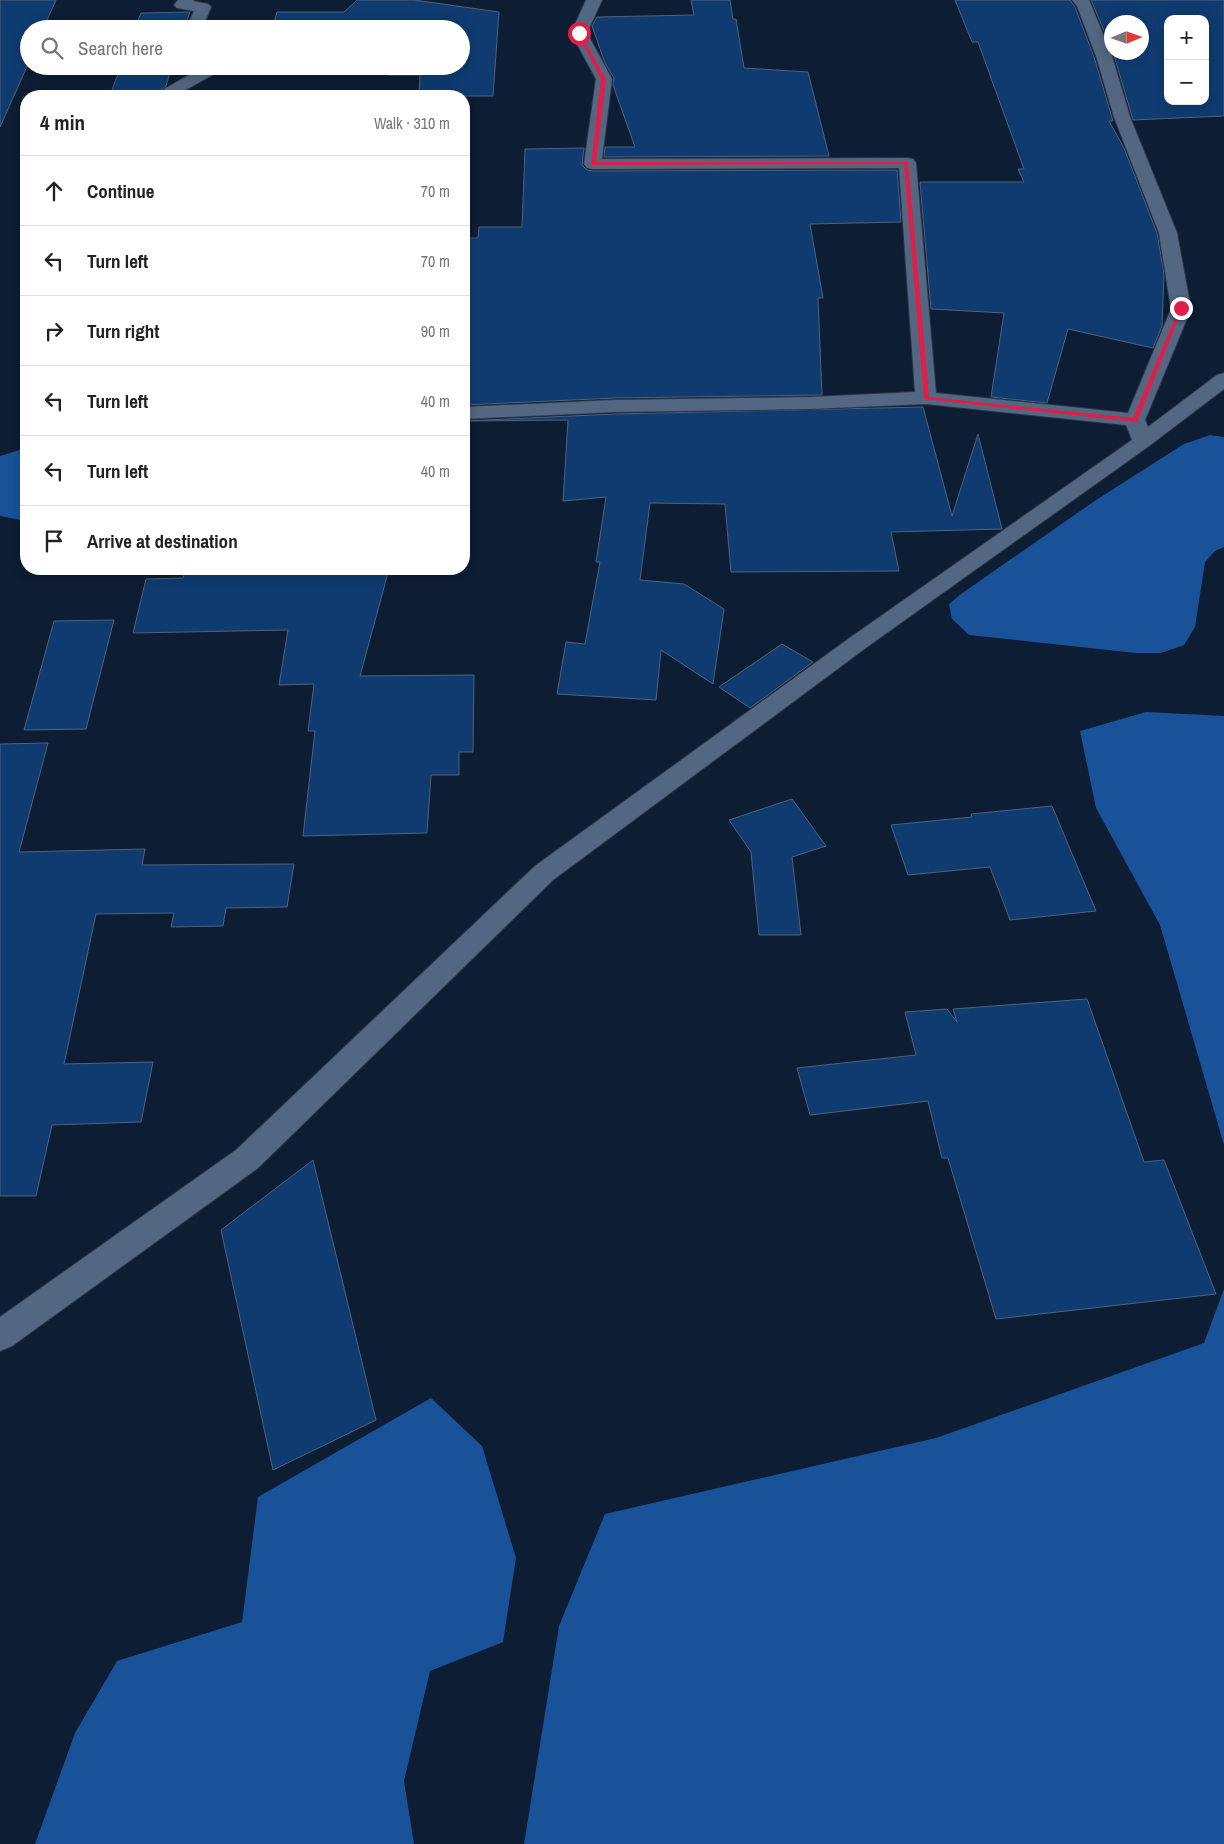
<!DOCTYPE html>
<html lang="en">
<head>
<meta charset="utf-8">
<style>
  :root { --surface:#fff; --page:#f2f2f2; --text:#222; --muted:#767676; --line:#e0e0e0 }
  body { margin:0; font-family:"Archivo Narrow",sans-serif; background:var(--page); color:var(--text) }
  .controls { position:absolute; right:15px; top:15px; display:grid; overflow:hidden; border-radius:10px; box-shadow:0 2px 12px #0003 }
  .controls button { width:45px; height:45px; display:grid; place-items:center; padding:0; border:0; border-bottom:1px solid var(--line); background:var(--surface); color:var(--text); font:25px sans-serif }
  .compass { position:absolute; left:1104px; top:15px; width:45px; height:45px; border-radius:50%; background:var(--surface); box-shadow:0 2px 12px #0003; rotate:88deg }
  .stop { position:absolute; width:15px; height:15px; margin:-11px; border:4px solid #e11d48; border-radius:50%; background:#fff }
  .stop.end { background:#e11d48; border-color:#fff; box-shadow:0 1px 5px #0008 }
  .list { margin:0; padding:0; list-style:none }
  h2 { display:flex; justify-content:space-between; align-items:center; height:65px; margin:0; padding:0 20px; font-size:21px }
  h2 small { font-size:16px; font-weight:400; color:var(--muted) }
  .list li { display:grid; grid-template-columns:32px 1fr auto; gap:15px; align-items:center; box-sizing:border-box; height:70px; padding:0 20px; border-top:1px solid var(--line) }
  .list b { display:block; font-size:19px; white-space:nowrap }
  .list em { font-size:16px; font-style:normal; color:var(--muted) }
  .icon { flex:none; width:28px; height:28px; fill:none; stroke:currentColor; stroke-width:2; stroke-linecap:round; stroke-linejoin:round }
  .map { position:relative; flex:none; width:1224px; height:1844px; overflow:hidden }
  .search { position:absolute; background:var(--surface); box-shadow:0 2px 12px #0003; left:20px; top:20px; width:450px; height:55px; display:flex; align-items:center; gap:12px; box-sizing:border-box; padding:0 18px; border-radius:28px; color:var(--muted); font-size:19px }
  .panel { position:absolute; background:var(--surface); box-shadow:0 2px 12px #0003; left:20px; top:90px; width:450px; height:485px; border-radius:20px }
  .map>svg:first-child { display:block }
  .water { fill:#195299 }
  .building { fill:#0f3b70; stroke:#4f627c; fill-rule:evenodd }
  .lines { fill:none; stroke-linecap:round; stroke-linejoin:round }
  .minor-casing { stroke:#2f3548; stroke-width:2 }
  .minor { fill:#546782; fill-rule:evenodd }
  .route { fill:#e11d48 }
</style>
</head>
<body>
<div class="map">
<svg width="1224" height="1844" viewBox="0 0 1224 1844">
  <rect width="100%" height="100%" fill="#0d1d33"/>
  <path class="water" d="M1210 435 1224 437V547L1215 551 1205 562 1195 627 1184 645 1161 653H1136L969 635 952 619 949 604 961 594 1096 500 1184 444Z
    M26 448V521L0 516V456Z
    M1146 712 1224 716V1145L1160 925 1096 808 1080 731Z
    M1224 1289V1844H524L559 1626 605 1514 936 1438 1204 1343Z
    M431 1398 482 1446 516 1558 503 1642 430 1671 404 1781 414 1844H35L75 1733 117 1661 242 1622 258 1497Z"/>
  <path class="building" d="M0 0H56L43 29H29V62L0 127Z
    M357 0H414L499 12 493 96H419L420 75H387L388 70 327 66H461V29H272L277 12H344Z
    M691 0H730L733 19H736L744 68 808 72 829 156 604 157 605 147H635L613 85 614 78 605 63 592 26 597 17 694 15Z
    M955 0H1070L1075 7 1094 57 1113 121H1109L1124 148 1157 233 1164 274 1162 326 1153 348 1068 329 1047 403 991 397 1004 313 931 309 920 182H1024L1018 169H1024L978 42H972Z
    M1091 0H1224V116L1133 120 1113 52H1142V22H1112V50ZM1168 19H1205V101H1168Z
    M190 12 184 29H135L141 13Z
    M121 66H172L166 86 154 95H110Z
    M584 148 582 165 587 170 593 171 897 170 901 222 810 224 823 298H818L822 395 615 398 464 405V238H478L479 227H522L525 149Z
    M923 407 952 516 978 434 1002 529 891 532 899 571 731 572 725 504 650 503 640 580 684 584 724 609 713 684 661 650 656 700 557 694 566 642 585 644 600 562H596L606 497 563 501 568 420 464 421 615 414Z
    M262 569H389L360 676 474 675 473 752H459V775H431L427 833 303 836 315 731H308L314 684 279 685 288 630 133 633 146 579 183 578 184 574 261 573Z
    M114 620 86 729 24 730 54 621Z
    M782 644 813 662 750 708 719 687Z
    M48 743 19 852 145 849 142 865 294 864 287 907 226 908 223 926 171 927 174 913 96 914 64 1064 153 1062 141 1122 52 1125 36 1196H0V744Z
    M792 799 826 846 792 857 801 935H759L751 852 729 820Z
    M1052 806 1096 911 1010 920 990 867 908 875 891 825 972 817 971 814Z
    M1087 999 1144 1162 1164 1160 1216 1294 996 1319 948 1158H942L928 1101 810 1115 797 1068 916 1055 905 1012 947 1009 957 1022 953 1009Z
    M313 1160 376 1420 273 1470 221 1230Z"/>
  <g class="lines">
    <g class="minor-casing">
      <path id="minor" d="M178 0H194L193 1 208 4 211 7 202 29H186L194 11 177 8 174 5Z
        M586 0H602L587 33 612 79 602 159 907 158 913 159 916 163 936 393 1128 413 1171 309 1159 233 1114 117 1096 56 1077 6 1072 0H1089L1112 56 1130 117 1177 233 1191 309 1145 420 1148 427 1217 375 1224 373V389L1149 446 867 647 553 880 258 1168 12 1346 0 1351V1317L236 1150 535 866 851 637 1132 440 1126 425 926 404 811 409 615 412 464 419V407L615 400 811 397 915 392 899 168 593 169 587 168 584 164 596 79 571 33Z
        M205 66H225L223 69 175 96H155L157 93Z"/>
    </g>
    <use href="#minor" class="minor"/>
  </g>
  <path class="route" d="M579 31 606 79 596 162H908L929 397 1133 418 1179 308 1183 307 1137 422 924 399 904 164 591 165 601 79 577 33Z"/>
</svg>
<div class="controls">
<button>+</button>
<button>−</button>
</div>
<svg class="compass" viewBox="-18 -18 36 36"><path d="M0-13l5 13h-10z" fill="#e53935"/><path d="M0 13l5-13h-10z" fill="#767676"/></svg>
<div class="stop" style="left:579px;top:33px"></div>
<div class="stop end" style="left:1181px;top:308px"></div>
<div class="search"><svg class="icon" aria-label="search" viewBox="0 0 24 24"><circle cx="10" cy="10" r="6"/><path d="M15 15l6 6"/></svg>Search here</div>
<section class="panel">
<h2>4 min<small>Walk · 310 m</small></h2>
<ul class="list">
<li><svg class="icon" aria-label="ahead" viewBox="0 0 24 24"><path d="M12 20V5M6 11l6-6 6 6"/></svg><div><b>Continue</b></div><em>70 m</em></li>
<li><svg class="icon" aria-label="left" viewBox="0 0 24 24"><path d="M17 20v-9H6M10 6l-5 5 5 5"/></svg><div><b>Turn left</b></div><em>70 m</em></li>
<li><svg class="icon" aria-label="right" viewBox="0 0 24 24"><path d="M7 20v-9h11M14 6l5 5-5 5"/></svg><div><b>Turn right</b></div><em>90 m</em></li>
<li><svg class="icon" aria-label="left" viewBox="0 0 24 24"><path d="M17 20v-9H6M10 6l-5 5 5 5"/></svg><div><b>Turn left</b></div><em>40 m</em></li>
<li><svg class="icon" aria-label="left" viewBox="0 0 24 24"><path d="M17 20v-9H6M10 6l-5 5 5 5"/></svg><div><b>Turn left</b></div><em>40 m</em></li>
<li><svg class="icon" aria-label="arrive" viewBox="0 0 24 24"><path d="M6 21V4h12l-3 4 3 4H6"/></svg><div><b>Arrive at destination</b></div></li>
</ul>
</section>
</div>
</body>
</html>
